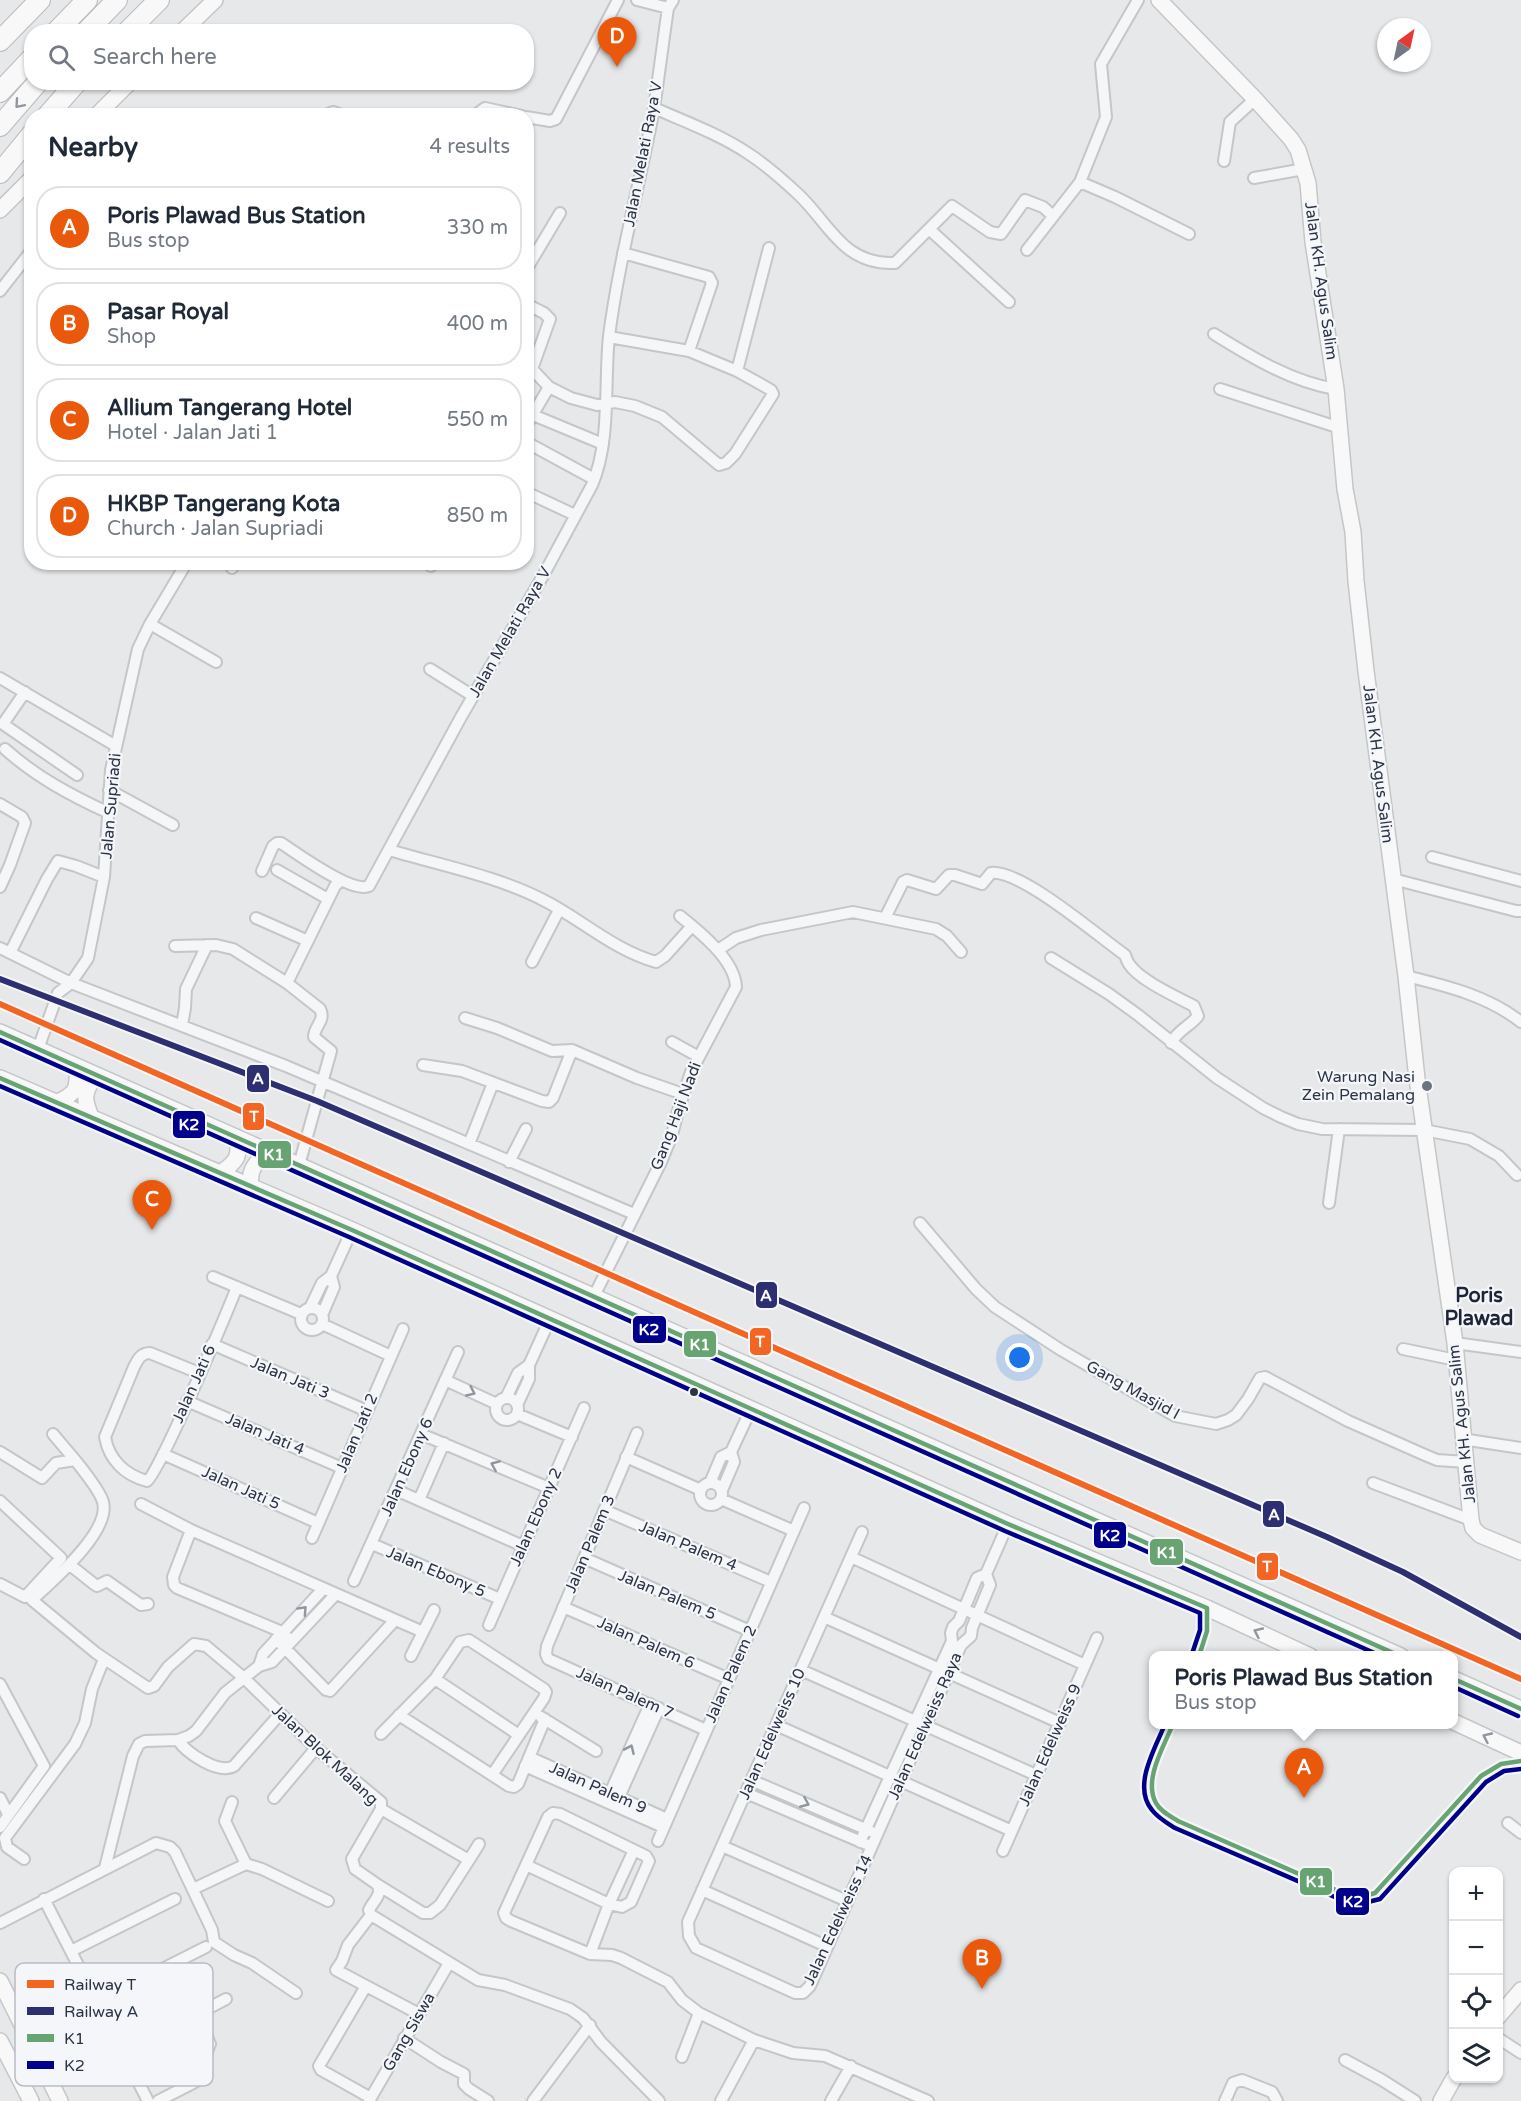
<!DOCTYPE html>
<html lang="en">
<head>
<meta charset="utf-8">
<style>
  :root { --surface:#fff; --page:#f2f2f3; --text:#1f2937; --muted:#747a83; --line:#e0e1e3; --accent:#ea580c }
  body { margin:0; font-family:"Varela Round",sans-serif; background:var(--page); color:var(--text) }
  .controls { position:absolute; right:18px; bottom:18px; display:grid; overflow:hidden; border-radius:12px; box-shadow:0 2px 4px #0004 }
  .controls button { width:54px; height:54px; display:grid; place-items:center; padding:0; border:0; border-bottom:2px solid var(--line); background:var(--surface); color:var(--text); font:30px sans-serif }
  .compass { position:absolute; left:1377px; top:18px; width:54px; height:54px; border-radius:50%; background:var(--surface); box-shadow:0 2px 4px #0004; rotate:33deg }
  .you { position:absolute; left:1020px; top:1358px; width:21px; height:21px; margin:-15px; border:4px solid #fff; border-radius:50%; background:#1a73e8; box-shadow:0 0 0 9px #1a73e833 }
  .badge { display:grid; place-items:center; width:39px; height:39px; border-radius:50%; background:var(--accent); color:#fff; font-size:20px; font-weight:700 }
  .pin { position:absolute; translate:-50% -50px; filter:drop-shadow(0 2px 3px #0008) }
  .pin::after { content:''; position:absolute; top:32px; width:21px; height:18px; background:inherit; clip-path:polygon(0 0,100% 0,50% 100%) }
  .popup { position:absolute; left:1149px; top:1651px; width:309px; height:78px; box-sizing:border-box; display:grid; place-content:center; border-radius:12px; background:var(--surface); filter:drop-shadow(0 2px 4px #0005); font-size:20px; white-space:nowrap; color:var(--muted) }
  .popup b { font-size:22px; color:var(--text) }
  .popup::after { content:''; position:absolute; left:50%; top:100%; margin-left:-12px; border:12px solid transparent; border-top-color:var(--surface) }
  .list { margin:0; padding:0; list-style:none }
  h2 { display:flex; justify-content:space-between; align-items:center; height:78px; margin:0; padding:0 24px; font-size:26px }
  h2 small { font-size:20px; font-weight:400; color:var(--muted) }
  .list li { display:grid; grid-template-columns:39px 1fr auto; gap:18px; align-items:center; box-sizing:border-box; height:84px; margin:0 12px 12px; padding:0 12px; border:2px solid var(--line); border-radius:24px }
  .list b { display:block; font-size:22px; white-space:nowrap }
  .list p { margin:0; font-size:20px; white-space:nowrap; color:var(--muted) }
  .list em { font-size:20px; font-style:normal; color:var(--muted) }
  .icon { flex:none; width:33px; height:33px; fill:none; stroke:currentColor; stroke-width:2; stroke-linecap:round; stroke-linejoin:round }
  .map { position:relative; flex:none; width:1521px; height:2101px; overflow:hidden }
  .search { position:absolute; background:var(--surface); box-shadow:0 2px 4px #0004; left:24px; top:24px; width:510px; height:66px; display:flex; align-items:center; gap:15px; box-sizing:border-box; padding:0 21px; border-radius:24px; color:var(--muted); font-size:22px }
  .panel { position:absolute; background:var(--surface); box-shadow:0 2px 4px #0004; left:24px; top:108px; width:510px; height:462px; border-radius:24px }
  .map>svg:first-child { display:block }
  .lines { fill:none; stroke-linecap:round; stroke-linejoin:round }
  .street-casing { stroke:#c4c6c8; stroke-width:14 }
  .secondary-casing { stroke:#c4c6c8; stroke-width:18 }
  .highway-casing { stroke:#b8bbbf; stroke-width:22 }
  .street { stroke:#f5f6f7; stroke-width:10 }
  .secondary { stroke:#f8f8f8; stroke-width:15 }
  .highway { stroke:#f8f8f8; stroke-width:20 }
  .bus-1-casing { stroke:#f4f6f9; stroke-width:9 }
  .bus-2-casing { stroke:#f4f6f9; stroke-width:9 }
  .bus-1 { stroke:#68a472; stroke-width:4.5 }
  .bus-2 { stroke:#00008b; stroke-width:4.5 }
  .rail-1-casing { stroke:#f4f6f9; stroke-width:10 }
  .rail-2-casing { stroke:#f4f6f9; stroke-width:10 }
  .rail-1 { stroke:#f26522; stroke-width:6 }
  .rail-2 { stroke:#2e2f70; stroke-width:6 }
  .oneway { stroke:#92969e }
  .oneway2 { stroke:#90959e }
  .poi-dot { fill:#6c737f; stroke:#f4f6f9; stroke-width:2 }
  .bus-dot { fill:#2b3445; stroke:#f4f6f9; stroke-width:2 }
  .labels { text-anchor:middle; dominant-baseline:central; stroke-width:4.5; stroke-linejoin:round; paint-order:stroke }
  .street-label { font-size:16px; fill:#2b3445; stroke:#f4f6f9 }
  .poi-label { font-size:16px; fill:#2b3445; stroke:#f4f6f9; text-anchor:end }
  .quarter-label { font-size:20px; font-weight:bold; fill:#1d2536; stroke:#f4f6f9 }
  .key { fill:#f4f6f9; stroke:#b8bcc3; stroke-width:1.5 }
  .key-label { font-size:16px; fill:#2b3445 }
  .line-badge { stroke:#f4f6f9; stroke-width:2 }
  .badge-label { font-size:16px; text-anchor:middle; font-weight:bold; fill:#fff }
</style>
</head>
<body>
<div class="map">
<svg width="1521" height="2101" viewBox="0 0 1521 2101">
  <rect width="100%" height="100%" fill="#e6e8ea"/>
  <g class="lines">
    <g class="street-casing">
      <path id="street" d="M637 0 668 8
        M654 108C686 122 719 134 749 154 766 165 783 180 798 194 830 224 843 265 895 263L952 206 990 232 1001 234 1025 200 1043 207 1052 215
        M324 116 333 112 345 116
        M474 116 485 108 522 116
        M526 117 550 121 556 119 618 0
        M1224 161 1230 122 1255 99
        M1254 178 1304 169
        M1080 182 1115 197 1189 234
        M929 229 1009 302
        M1027 250 1080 182 1106 117 1101 64 1138 0
        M623 253 709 277 712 283 689 351
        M526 270 560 213
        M0 291 32 250
        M526 304 544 313 550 319 532 369 549 387 571 398 597 405 615 402 635 406 662 417 719 465 726 463 735 454 773 394 771 390 737 371 689 351 609 337
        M1214 334C1251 357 1292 382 1336 389
        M737 371 769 248
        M1220 389 1340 428
        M533 415 603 444
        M526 426 549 387
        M526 442 594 479
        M526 492 575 515
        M431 566 433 562
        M232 568 235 562
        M150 624 216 662
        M430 669 473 696
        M0 678 116 746
        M25 692 3 724 77 775
        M5 749C36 777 72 796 109 813
        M109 790 173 825
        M0 804 22 817 25 823 10 865 0 887
        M389 850C440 865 501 877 547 902 583 921 616 951 656 962L665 956 692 926
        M1432 857 1521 881
        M277 870 328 899
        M262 871 273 846 277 843H281C298 854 352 894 369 886L461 717 544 574 592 485C611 441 604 384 609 336 619 259 640 184 654 108 659 75 663 42 668 8L673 0
        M1393 879 1516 911H1521
        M256 918 308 941
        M885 918 903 882 907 880 936 889 949 875H955L982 884 991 873C1021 869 1099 937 1125 955 1126 958 1127 961 1129 964 1139 980 1177 997 1194 1006L1198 1016C1189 1027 1179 1029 1171 1043
        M175 946 216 945 233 949 287 983
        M0 948 71 983 286 1066 634 1214
        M718 950 736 938 761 930 853 912 936 929 947 936 961 952
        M10 953 47 879 58 861 76 866 104 877
        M1051 958 1109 994 1138 1015 1217 1078 1263 1108 1281 1117 1298 1124 1322 1129 1424 1130 1470 1139 1499 1156 1517 1175
        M532 962 559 910
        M1406 976C1447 986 1488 996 1521 1022
        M465 1018 497 1028 552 1051 572 1050 637 1078 683 1094
        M182 1025 185 1008 186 989 207 945
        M672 1042 699 1057
        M38 1049 58 993 71 983 88 958 104 877 111 770 138 649 150 624 187 562
        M423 1065 462 1071 542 1101 549 1102 553 1098 572 1050
        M469 1144 493 1083
        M509 1162 526 1129
        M299 1165 331 1051 314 1037C314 1026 326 1021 320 1009L287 983 335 886 340 881
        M1329 1203 1339 1129
        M920 1223 976 1289 995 1307 1061 1350 1175 1416 1216 1424 1228 1420 1236 1415 1248 1399 1260 1378 1265 1377 1348 1421 1425 1455 1437 1460 1466 1462
        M213 1277 301 1314
        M594 1296 661 1162 672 1135 678 1111 691 1072 736 987C735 960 700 932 680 916
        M310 1308 322 1283 331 1276 352 1230
        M301 1319a11 11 0 1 1 22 0a11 11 0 1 1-22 0Z
        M322 1315 334 1287 331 1276
        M322 1324 391 1356
        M1455 1343 1521 1352
        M212 1344 367 1411
        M1403 1349 1456 1360
        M199 1373 150 1353C141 1353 138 1359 134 1367L105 1437C109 1460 125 1475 147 1481 158 1476 227 1312 237 1287
        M445 1380 497 1404
        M506 1398 518 1373 529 1365
        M496 1409a11 11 0 1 1 22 0a11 11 0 1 1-22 0Z
        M187 1401 342 1468
        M517 1405 529 1379V1365L550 1319
        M517 1414 572 1437
        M637 1433 547 1646 546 1654 548 1659 706 1730
        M53 1434 75 1460
        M421 1434 549 1488
        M1462 1439 1521 1448
        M0 1452 42 1478 56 1463 75 1460C83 1470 100 1491 103 1502 111 1532 51 1582 32 1600L96 1653 148 1688 154 1686 168 1667 194 1644 206 1646 244 1678 316 1748 381 1802V1809L352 1859 355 1869 378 1885C382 1896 373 1901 369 1910L371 1915 478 1980 505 1985 570 2009 583 2018 601 2042 659 2101
        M163 1454 318 1523
        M626 1457 701 1490
        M710 1483 721 1457 731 1452 751 1409
        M1373 1483 1471 1520
        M700 1494a11 11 0 1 1 22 0a11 11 0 1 1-22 0Z
        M396 1490 523 1546
        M722 1490 734 1462 731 1452
        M721 1499 794 1531
        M419 1500 444 1443
        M0 1501 61 1558 25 1597 0 1584
        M141 1504 191 1530 423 1632
        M604 1510 771 1582
        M191 1530 173 1577 174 1585 177 1588 282 1632 291 1641
        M862 1532 688 1922 689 1936 696 1948 795 1993H803L810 1986 961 1645 971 1636 972 1628 990 1585 986 1574
        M312 1538 403 1329
        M372 1544 500 1599
        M851 1557 1085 1665
        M584 1558 750 1631
        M70 1565 94 1584 97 1586 107 1581 141 1605 148 1604
        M354 1581 458 1352
        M563 1607 729 1679
        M824 1617 1060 1723
        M489 1625 584 1408
        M276 1639 326 1690 330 1691 395 1620
        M411 1656 434 1610
        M259 1666 263 1654 323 1589
        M801 1670 1036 1775
        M435 1679 519 1735
        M0 1684 44 1766 0 1827
        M399 1715 509 1786 514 1787 518 1784 545 1719
        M541 1717 596 1751
        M776 1725 1012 1831
        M381 1734 435 1679 460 1642 469 1640 544 1689 546 1692 544 1698 492 1775
        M178 1740C186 1753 219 1775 234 1766L280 1714
        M529 1757 667 1819
        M525 1766 663 1827
        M751 1780 870 1831
        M610 1793 650 1704
        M746 1793 866 1844
        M619 1797 659 1708
        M0 1798 8 1814
        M274 1798 316 1748
        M381 1809 469 1860 479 1844
        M1508 1823 1521 1833
        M658 1841 804 1508
        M860 1842 952 1641 951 1633 953 1627 959 1621 977 1578 986 1574 1008 1524
        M722 1846 847 1901
        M1003 1851 1097 1638
        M24 1859 7 1847 5 1838 75 1744 85 1723 92 1689 104 1659
        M246 1864 262 1869 328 1901
        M526 1865 609 1904 622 1907 631 1902 649 1861 646 1856 560 1814 553 1813 548 1817 504 1913 506 1918 511 1921 590 1954 612 1955 621 1958 668 1982 682 2000 699 2013 754 2040 793 2053 825 2056 928 2101
        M105 1868 133 1756 139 1744 145 1741 178 1740 189 1736 196 1731 225 1693 259 1666 272 1662 336 1594
        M378 1885 423 1913H430L440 1905 469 1860
        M193 1889 246 1864 225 1821 232 1802
        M702 1890 826 1946
        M44 1899 148 2101
        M371 1915 348 1945 342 1961 336 1970 419 2014
        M0 1923 156 1843 170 1847 175 1852 212 1930 214 1942 234 1955 252 1963 296 1993
        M71 1951 175 1899
        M590 1954 609 1904 634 1850
        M366 1986 319 2066 321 2070 371 2098
        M97 2002 206 1947
        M404 2038 441 2062 464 2074V2084L469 2089 488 2101
        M1498 2038 1521 2053
        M123 2053 226 1999
        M682 2057 699 2013
        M1345 2060 1382 2080 1415 2101
        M158 2101 195 2082 210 2044 198 2014
        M369 2101 449 1963
        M533 2101 590 2025
        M721 2101 754 2040
        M831 2101 851 2066
        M1225 2101 1233 2083 1242 2080 1272 2092 1277 2101"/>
    </g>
    <g class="secondary-casing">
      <path id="secondary" d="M1159 0 1255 99 1291 139 1298 150 1308 183 1313 242 1336 389 1345 489 1353 532 1356 581 1366 671 1406 976 1417 1079 1455 1343 1471 1520 1473 1528 1480 1535 1521 1552
        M182 32 215 0
        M96 116 130 82
        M0 210 32 178
        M0 1032 1401 1656
        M0 1078 352 1230 1008 1524 1207 1608 1310 1656
        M56 1103C77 1093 78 1089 77 1067
        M92 1119C83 1098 83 1093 96 1075
        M219 1174C235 1163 242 1157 236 1137
        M251 1187C248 1170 256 1161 269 1152
        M1454 1679 1521 1709
        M1454 1722 1521 1753
        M0 1981 60 2101
        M1498 2017 1521 1990
        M0 2041 31 2101
        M1441 2101 1454 2078"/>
    </g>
    <g class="highway-casing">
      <path id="highway" d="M56 32 87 0
        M86 32 117 0
        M127 32 159 0
        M0 41 40 0
        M0 92 32 58
        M47 116 77 82
        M0 126 38 82
        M0 173 32 134"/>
    </g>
    <use href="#street" class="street"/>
    <use href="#secondary" class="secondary"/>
    <use href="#highway" class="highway"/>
    <g class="bus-1-casing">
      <path id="bus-1" d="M0 1032 1400 1656
        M0 1078 352 1230 1008 1524 1207 1608V1631L1199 1656
        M1454 1679 1521 1709
        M1173 1724C1164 1746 1143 1780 1156 1803 1160 1811 1170 1816 1178 1821L1345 1894 1368 1895 1375 1893 1481 1776 1501 1764 1521 1761"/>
    </g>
    <g class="bus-2-casing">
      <path id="bus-2" d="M0 1040 1381 1656
        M0 1086 349 1237 1005 1531 1200 1613V1630L1192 1654
        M1454 1687 1518 1716
        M1165 1724C1155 1749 1132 1786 1152 1810 1158 1818 1167 1823 1175 1828L1344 1901 1368 1902 1380 1899 1486 1782 1504 1771 1521 1769"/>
    </g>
    <use href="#bus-1" class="bus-1"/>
    <use href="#bus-2" class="bus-2"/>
    <g class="rail-1-casing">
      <path id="rail-1" d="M0 1004 1521 1679"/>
    </g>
    <g class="rail-2-casing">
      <path id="rail-2" d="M0 979 317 1101 1327 1537 1403 1572 1521 1637"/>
    </g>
    <use href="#rail-1" class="rail-1"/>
    <use href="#rail-2" class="rail-2"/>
  </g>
  <defs><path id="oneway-chevron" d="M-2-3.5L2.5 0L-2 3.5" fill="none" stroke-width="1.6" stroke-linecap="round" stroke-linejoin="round" transform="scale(1.5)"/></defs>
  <g class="oneway">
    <use href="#oneway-chevron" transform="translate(19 104) rotate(131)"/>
    <use href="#oneway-chevron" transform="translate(1258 1632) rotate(-155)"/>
    <use href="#oneway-chevron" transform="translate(1487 1737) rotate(-155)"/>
  </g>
  <g class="oneway2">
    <use href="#oneway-chevron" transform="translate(471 1392) rotate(25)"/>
    <use href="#oneway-chevron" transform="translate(495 1465) rotate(-157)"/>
    <use href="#oneway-chevron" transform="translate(303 1610) rotate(-47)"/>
    <use href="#oneway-chevron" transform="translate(630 1749) rotate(-66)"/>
    <use href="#oneway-chevron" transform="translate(805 1803) rotate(23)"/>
  </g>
  <circle class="poi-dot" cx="1427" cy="1086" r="6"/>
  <circle class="bus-dot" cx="694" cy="1392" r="5"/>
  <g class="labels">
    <g class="street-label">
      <text transform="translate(643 154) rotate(-79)">Jalan Melati Raya V</text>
      <text transform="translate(1321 281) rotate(82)">Jalan KH. Agus Salim</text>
      <text transform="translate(510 632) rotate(-60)">Jalan Melati Raya V</text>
      <text transform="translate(1378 764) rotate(83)">Jalan KH. Agus Salim</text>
      <text transform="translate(111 806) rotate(-85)">Jalan Supriadi</text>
      <text transform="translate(676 1116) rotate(-69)">Gang Haji Nadi</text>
      <text transform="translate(290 1378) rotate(23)">Jalan Jati 3</text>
      <text transform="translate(194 1384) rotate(-66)">Jalan Jati 6</text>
      <text transform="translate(1133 1390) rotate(29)">Gang Masjid I</text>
      <text transform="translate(1462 1424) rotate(-96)">Jalan KH. Agus Salim</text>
      <text transform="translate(357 1433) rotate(-67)">Jalan Jati 2</text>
      <text transform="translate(265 1434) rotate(23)">Jalan Jati 4</text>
      <text transform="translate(407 1467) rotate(-66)">Jalan Ebony 6</text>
      <text transform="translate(241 1488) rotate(24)">Jalan Jati 5</text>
      <text transform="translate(536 1517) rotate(-66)">Jalan Ebony 2</text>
      <text transform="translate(590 1544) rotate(-67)">Jalan Palem 3</text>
      <text transform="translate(688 1546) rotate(23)">Jalan Palem 4</text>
      <text transform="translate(436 1572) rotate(23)">Jalan Ebony 5</text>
      <text transform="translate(667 1595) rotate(23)">Jalan Palem 5</text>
      <text transform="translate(646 1643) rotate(24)">Jalan Palem 6</text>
      <text transform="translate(731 1674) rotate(-66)">Jalan Palem 2</text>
      <text transform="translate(625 1693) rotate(24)">Jalan Palem 7</text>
      <text transform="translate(925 1726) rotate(-66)">Jalan Edelweiss Raya</text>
      <text transform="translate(772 1734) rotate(-66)">Jalan Edelweiss 10</text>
      <text transform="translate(1050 1745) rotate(-66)">Jalan Edelweiss 9</text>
      <text transform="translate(325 1755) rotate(43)">Jalan Blok Malang</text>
      <text transform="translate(598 1788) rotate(24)">Jalan Palem 9</text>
      <text transform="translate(838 1920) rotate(-65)">Jalan Edelweiss 14</text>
      <text transform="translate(409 2032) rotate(-60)">Gang Siswa</text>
    </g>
    <g class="poi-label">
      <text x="1415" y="1077">Warung Nasi<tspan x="1415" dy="18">Zein Pemalang</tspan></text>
    </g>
    <g class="quarter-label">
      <text x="1479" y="1296">Poris<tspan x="1479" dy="23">Plawad</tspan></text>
    </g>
  </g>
  <rect x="15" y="1963" width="198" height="123" rx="9" class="key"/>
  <rect x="27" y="1980" width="27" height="8" fill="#f26522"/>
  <rect x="27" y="2007" width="27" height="8" fill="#2e2f70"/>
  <rect x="27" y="2034" width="27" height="8" fill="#68a472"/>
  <rect x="27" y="2061" width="27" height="8" fill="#00008b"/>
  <g class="key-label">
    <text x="64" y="1990">Railway T</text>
    <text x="64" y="2017">Railway A</text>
    <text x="64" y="2044">K1</text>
    <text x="64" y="2071">K2</text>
  </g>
  <g class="line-badge">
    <rect x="246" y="1064" width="24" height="29" rx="6" fill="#2e2f70"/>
    <rect x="242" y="1102" width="23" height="29" rx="6" fill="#f26522"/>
    <rect x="172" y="1110" width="34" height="29" rx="6" fill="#00008b"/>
    <rect x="257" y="1140" width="35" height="29" rx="6" fill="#68a472"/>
    <rect x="755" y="1281" width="23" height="28" rx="6" fill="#2e2f70"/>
    <rect x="632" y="1315" width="35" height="29" rx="6" fill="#00008b"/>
    <rect x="749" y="1327" width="23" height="29" rx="6" fill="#f26522"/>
    <rect x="683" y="1330" width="34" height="28" rx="6" fill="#68a472"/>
    <rect x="1262" y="1500" width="23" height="28" rx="6" fill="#2e2f70"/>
    <rect x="1093" y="1521" width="34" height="28" rx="6" fill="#00008b"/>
    <rect x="1149" y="1538" width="35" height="28" rx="6" fill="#68a472"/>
    <rect x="1256" y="1552" width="23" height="29" rx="6" fill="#f26522"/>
    <rect x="1299" y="1867" width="34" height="29" rx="6" fill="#68a472"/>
    <rect x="1335" y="1887" width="35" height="29" rx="6" fill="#00008b"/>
  </g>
  <g class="badge-label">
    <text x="258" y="1084">A</text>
    <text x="254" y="1122">T</text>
    <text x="189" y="1130">K2</text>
    <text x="274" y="1160">K1</text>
    <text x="766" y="1301">A</text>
    <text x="649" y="1335">K2</text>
    <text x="760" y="1347">T</text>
    <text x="700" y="1350">K1</text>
    <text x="1274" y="1520">A</text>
    <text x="1110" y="1541">K2</text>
    <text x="1167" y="1558">K1</text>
    <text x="1267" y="1572">T</text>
    <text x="1316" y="1887">K1</text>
    <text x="1353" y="1907">K2</text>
  </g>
</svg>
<div class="controls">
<button>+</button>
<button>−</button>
<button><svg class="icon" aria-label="locate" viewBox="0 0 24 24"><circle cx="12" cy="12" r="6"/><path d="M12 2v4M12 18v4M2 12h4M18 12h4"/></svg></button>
<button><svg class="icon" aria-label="layers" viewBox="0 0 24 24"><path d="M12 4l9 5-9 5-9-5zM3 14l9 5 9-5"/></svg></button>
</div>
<svg class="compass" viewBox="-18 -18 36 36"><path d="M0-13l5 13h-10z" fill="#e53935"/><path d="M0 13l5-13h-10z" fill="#747a83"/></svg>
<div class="you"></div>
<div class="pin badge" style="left:1304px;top:1798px">A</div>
<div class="popup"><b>Poris Plawad Bus Station</b>Bus stop</div>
<div class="pin badge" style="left:982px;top:1989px">B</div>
<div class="pin badge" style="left:152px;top:1230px">C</div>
<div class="pin badge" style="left:617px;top:67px">D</div>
<div class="search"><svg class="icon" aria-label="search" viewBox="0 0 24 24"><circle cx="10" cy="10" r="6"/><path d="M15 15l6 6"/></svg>Search here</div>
<section class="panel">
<h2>Nearby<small>4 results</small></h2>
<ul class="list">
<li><span class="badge">A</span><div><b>Poris Plawad Bus Station</b><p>Bus stop</p></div><em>330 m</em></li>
<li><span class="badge">B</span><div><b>Pasar Royal</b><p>Shop</p></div><em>400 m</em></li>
<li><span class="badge">C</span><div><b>Allium Tangerang Hotel</b><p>Hotel · Jalan Jati 1</p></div><em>550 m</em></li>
<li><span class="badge">D</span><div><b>HKBP Tangerang Kota</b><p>Church · Jalan Supriadi</p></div><em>850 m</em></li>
</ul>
</section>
</div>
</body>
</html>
